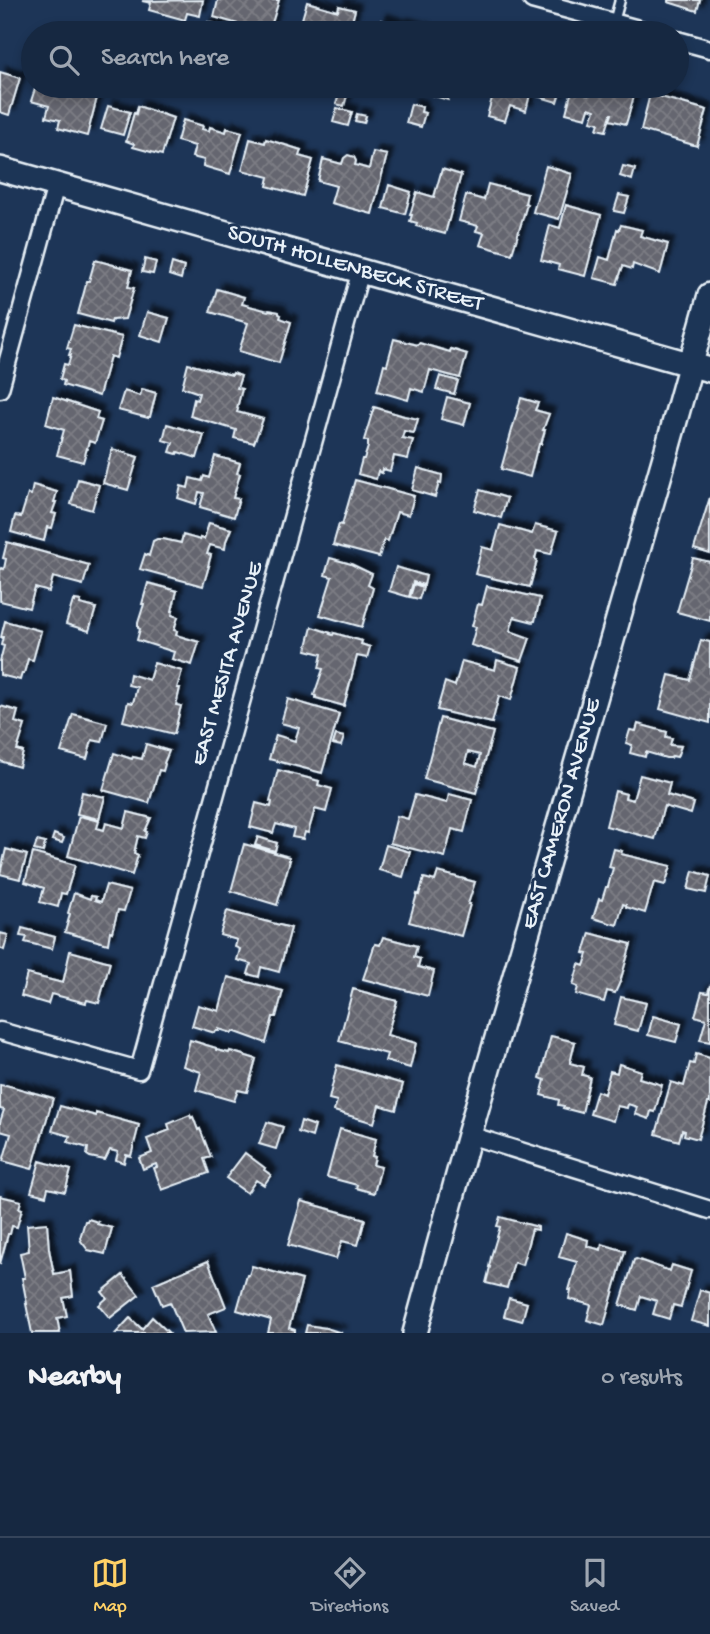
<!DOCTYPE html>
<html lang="en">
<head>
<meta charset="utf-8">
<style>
  :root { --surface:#162841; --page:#23344c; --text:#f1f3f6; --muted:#9ea6b1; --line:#35445a; --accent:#ffd166 }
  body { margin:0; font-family:"Gochi Hand",sans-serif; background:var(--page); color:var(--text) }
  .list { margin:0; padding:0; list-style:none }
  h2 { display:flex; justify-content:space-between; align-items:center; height:91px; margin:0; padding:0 28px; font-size:30px }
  h2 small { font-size:23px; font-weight:400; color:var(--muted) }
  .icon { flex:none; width:38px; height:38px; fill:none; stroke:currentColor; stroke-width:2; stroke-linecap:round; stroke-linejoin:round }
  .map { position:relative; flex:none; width:710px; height:1333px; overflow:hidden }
  .search { position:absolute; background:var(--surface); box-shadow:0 4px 10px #0003; left:21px; right:21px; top:21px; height:77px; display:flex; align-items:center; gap:18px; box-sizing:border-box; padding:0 24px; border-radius:38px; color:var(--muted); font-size:26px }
  .sheet { height:203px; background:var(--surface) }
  nav { display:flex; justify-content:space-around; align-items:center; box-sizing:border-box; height:98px; border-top:2px solid var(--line); background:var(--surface); font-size:19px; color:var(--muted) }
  nav a { display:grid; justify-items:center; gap:4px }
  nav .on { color:var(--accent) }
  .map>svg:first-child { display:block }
  .building { fill:url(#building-cross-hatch); stroke:#e8f1f8; stroke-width:2; fill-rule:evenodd; filter:url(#shadow) }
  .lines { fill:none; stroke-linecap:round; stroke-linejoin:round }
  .lane-casing { stroke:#e8f1f8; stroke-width:13 }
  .street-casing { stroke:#e8f1f8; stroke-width:21 }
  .secondary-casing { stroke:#e8f1f8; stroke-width:28 }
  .lane { stroke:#1d3557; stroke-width:8 }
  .street { stroke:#1d3557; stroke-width:16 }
  .secondary { stroke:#1d3557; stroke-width:23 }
  .labels { text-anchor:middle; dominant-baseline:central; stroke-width:6; stroke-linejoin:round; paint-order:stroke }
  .street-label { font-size:23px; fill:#e8f1f8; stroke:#1d3557 }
</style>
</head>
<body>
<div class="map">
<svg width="710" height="1333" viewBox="0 0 710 1333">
  <defs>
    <pattern id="building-cross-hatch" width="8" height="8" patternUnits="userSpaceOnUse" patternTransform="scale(1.75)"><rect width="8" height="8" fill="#65666f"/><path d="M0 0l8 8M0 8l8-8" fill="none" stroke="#7b7c84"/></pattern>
    <filter id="shadow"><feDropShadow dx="6" dy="-6" stdDeviation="2" flood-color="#0009"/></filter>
  </defs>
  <rect width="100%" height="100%" fill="#1d3557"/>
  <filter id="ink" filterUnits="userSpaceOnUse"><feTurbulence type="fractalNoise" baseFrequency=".0143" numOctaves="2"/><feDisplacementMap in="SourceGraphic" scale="14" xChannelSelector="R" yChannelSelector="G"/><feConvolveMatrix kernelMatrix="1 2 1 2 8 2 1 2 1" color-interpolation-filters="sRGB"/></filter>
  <g filter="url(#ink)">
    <path class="building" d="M203 0 200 16 187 13 185 20 149 10 151 3 142 1Z
      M218 0H279L269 33H236L238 24 214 17Z
      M668 0H700L697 11 668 2Z
      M307 2 338 11 339 6 355 10 349 33H298Z
      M381 20 402 27V24L423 30 422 33H377Z
      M208 22 226 27 224 33H212L205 31Z
      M0 72 20 78 9 115 0 112Z
      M36 86H86L99 90 87 136 58 128 60 120 46 117 49 106 31 101Z
      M423 86H452L448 100 421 92Z
      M513 86H562L557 102 530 94 526 111 510 106 505 121 487 116 494 91 514 96 516 90 512 89Z
      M590 86H626L636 89 626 124 610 120 612 114H611L606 131 597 129 599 123 591 121 595 110 589 108 586 118 566 113 572 90 588 95Z
      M340 91 348 92 344 106 336 104Z
      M650 94 707 110 697 146 641 130Z
      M411 104 422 107 421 112 425 113 421 127 406 123Z
      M108 106 130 112 123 135 101 129Z
      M138 106 173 118 162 155 133 147 134 144 126 141 134 113 136 114Z
      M337 108 352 112 348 126 333 122Z
      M357 114 366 116 364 123 355 121Z
      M183 120 203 126 202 129 209 131 210 127 226 132 227 128 242 132 230 174 203 166 204 160 192 157 195 146 177 141Z
      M250 139 265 143 266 139 301 150 299 156 313 160 303 196 267 186 269 177 242 170Z
      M373 152 387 155 372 214 331 203 336 186 318 181 323 159 342 164 344 158 348 155 354 157 356 161 355 165 369 169Z
      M546 166 572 174 559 219 533 212Z
      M623 166 635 169 632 180 620 176Z
      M442 169 461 175 445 234 416 226 417 223 410 221 412 215H410L417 192 434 197Z
      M488 184 527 194 525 203 527 204 512 254 480 245 484 233 476 231 478 226 459 221 466 195 484 200Z
      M389 185 411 192 405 214 383 208Z
      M619 195 629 197 624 213 614 211Z
      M566 205 601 215 585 276 558 269 559 265 541 260 550 225 560 228Z
      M621 225 642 230 640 236 668 244 660 274 633 264 632 269 623 266 617 284 594 278 600 257 609 260 617 229 619 230Z
      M145 259 156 262 153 274 142 272Z
      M95 260 132 270 128 287 134 288 125 319 112 320 111 323 78 314 87 281H89Z
      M172 263 184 267 181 279 169 275Z
      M217 289 244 297 242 304 268 311 269 310 279 312V314L281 315 280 318 291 322 279 363 239 351 248 323 210 312Z
      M147 312 169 318 162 342 140 335Z
      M74 325 122 337 116 358 110 356 99 396 63 385 64 381 60 379 64 364 68 365 71 355H69L71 349 67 348Z
      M394 339 418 345 419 343 450 352 451 349 467 354 460 378 430 370 424 392 411 388 408 400 377 391 384 364 387 365Z
      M188 364 232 375 233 373 241 376 237 388 242 389 237 408 238 409 237 412 263 419 254 443 234 438 236 430 190 416 194 399 197 400 199 393 182 387Z
      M440 376 458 381 454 394 436 389Z
      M142 389 156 393 150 417H148V418L118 410 124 391 140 396Z
      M53 397 98 412 96 419 102 421 95 443 89 441 83 462 57 455 64 430 46 424Z
      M447 397 470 403 464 425 441 419Z
      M521 398 538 403 535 410 549 414 543 430H545L541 444H539L537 452H536L530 477 501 469Z
      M374 407 404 416 418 419 414 433 404 431 402 438 413 440 408 459 394 456 390 471 383 469 382 473 378 471 376 479 358 474 362 459H364L368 447V441L364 440Z
      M167 424 204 435 197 458 178 452 177 454 170 452 173 443 163 440Z
      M112 449 138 457 128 490 103 483Z
      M215 456 240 463 237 473 240 474 233 498 239 499 234 517 200 507 204 493 199 492 196 504 178 498 181 486 188 488 190 478 202 481 204 476 209 478Z
      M418 468 442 475 441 484 439 483 435 497 412 490Z
      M78 479 99 485 92 510 71 504Z
      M355 480 414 496 409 515 397 512 388 541 384 540 379 557 333 545 339 524 342 525Z
      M33 485 57 492 54 502H56L52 513 56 514 52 528 47 527 44 541 11 532 15 516 21 517 28 494 31 495Z
      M480 490 507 498 501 518 474 510Z
      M710 497V554L694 549Z
      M209 523 231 529 226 541 225 549 210 545 207 554 211 555 208 566H209L203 586 140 569 145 554 149 556 153 541 157 539H163L181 543 183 535 200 540V538L204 539Z
      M500 525 532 534 535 525 558 531 551 554 537 551 535 559 537 560 530 587 475 574 482 547 493 550Z
      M7 542 89 565 83 585 53 577 49 592 35 588 29 608 0 601V571L1 568 4 569 6 559 3 558Z
      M330 558 351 564 372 574 368 585 373 588 362 627 320 615 332 577 325 575Z
      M693 558 710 562V621L677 612Z
      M396 567 426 576 424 585 413 582 409 597 389 591Z
      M148 583 177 591 172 611H173L172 615 178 617 174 630 177 631 176 635 199 642 192 665 172 659 174 652 137 640 140 629 138 628V623L144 604H142Z
      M414 584 423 587 419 599 410 597Z
      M487 586 540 598 535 621H534L533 622 514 617 510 631 530 638 522 661 471 645 476 627 472 626 478 604 482 605Z
      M75 600 81 601 80 604 96 608 89 631 66 624 73 601 75 602Z
      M5 621 41 631 33 660 28 659 24 673H22L20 680 0 675V661L4 646 1 645 3 637H1Z
      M312 627 331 633 330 634 333 635 334 633 362 641 361 644 370 647 367 658 357 656 344 706 316 698V696L314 695 323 669 319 668 322 654 306 650Z
      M701 640 710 642V723L660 709 669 675 690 680Z
      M497 660 520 667 511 700 499 696 492 723 437 710 445 682 455 686 462 661 495 670Z
      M154 663 182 671 177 688H180L176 705 181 706 174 734 123 721 128 702 133 703 137 687 128 685 130 674 149 680Z
      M288 699 339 714 322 773 269 759 276 735 295 741 299 728 281 723Z
      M0 706 18 711 15 722 25 725 17 750 23 752 19 767 0 761Z
      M73 714 107 723 102 742 92 740 87 759 61 752Z
      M440 718 493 732 476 793 424 779ZM468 752 480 755 477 767 465 763Z
      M638 724 667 732 666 737 672 738 670 745 681 746 677 757 672 756 671 758H666L646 752 645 757 630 753 632 745 626 743 630 730 636 731Z
      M336 735 344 737 341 746 333 744Z
      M146 744 169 751 164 763 165 764 163 771 159 770 149 803 103 790 114 753 132 759 133 757 142 759Z
      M278 770 319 781 318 785 332 789 326 812 315 809 308 833 305 832 303 839 292 837 294 829 276 824 273 833 250 827 256 803 271 807 272 802 270 801Z
      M640 775 670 783 667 795 694 803 691 814 664 806 655 839 606 826 615 791 626 794 625 798 633 800Z
      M82 792 105 797 99 819 77 814Z
      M449 794 472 800 464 832 452 829 445 857 390 843 397 816 408 819 415 795 447 803Z
      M128 812 151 818 145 831 147 832 145 838 138 836 134 853 138 855 132 875 68 856 79 816 99 821 97 828 104 830 106 823 124 828Z
      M54 834 64 838 62 843 52 840Z
      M258 837 277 843 275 851 255 845Z
      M37 841 45 843 43 852 34 850Z
      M244 844 289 857V860H290L277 905 231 891Z
      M386 845 410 852 403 877 379 870Z
      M6 849 27 855 20 879 0 874Z
      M614 849 622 851 621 854 671 866 665 885 654 882 645 913 626 907V905L623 904 617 925 593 918 599 899 602 900 606 887H608L613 868 609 867Z
      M33 853 75 865 66 894 61 893 58 907 40 902 44 888 25 882Z
      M693 871 710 876 706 893 688 889Z
      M438 872 475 882 468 904H470L461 936 409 922 417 894 419 895 424 878 435 881Z
      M106 885 130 891 124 911 118 910 112 932 110 931 108 944 65 932 70 914 68 913 74 893 90 899 91 896 96 897 95 900 101 902Z
      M227 911 291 928 279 972 261 967 259 977 248 974 251 964 237 960 240 949 235 947 237 940 220 935Z
      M22 928 55 937 52 949 25 942 27 937 20 936Z
      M0 933 8 935 4 950 0 948Z
      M590 933 631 944 620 982 615 993 607 991 604 1002 576 994 578 987 573 985 579 964 584 966 588 954 584 953Z
      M383 937 417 946 414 957 420 959 418 967 434 971 428 996 363 979 375 944 380 945Z
      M70 951 110 962 99 1003 87 1000 86 1003 51 994 48 1004 21 996 27 974 63 983Z
      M228 977 283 991 276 1017H273L266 1043 233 1031 232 1033 219 1029V1031H216L215 1033 192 1026 198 1005 219 1011Z
      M710 985V1042L700 1040 706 1019 695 1016 702 992 708 993Z
      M353 989 397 1001 387 1035 416 1043 410 1068 385 1061 387 1054 339 1041Z
      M621 997 646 1003 638 1031 614 1025Z
      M653 1016 681 1024 676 1042 648 1035Z
      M551 1036 575 1042 570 1063 584 1067 582 1075 590 1077 582 1113 563 1108 564 1106 558 1105 559 1100 541 1095 545 1080 540 1078Z
      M190 1040 216 1048V1050L229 1053 230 1051 256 1059 247 1092 238 1090 234 1101 196 1090 201 1072 183 1066Z
      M696 1054 710 1058V1103H708L698 1139 684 1135 685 1131 682 1130 679 1141 656 1134 671 1082 684 1086 690 1063 694 1064Z
      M619 1064 641 1071 639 1078 662 1085 655 1112 651 1111 649 1119 635 1114 637 1107 628 1104 627 1108 617 1106 613 1121 590 1114 597 1091 604 1094 610 1071 617 1073Z
      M337 1065 403 1084 396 1110 379 1105 374 1123 334 1111 337 1101 329 1099Z
      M0 1085 5 1086 6 1085 53 1098 32 1169 3 1161 11 1134 0 1131V1122L4 1110 0 1109Z
      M60 1106 96 1116V1113L139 1125 131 1156 126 1155 124 1163 116 1160 118 1152 110 1150 105 1160 90 1157 87 1155 88 1148 68 1142 70 1136 52 1131Z
      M190 1115 191 1118 193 1117 198 1130 200 1129 211 1157 204 1159 209 1173 162 1190 154 1168 157 1167 156 1164 143 1169 139 1158 152 1153 147 1139 170 1130 168 1124Z
      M301 1121 315 1126 312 1137 298 1132Z
      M267 1122 283 1127 276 1149 259 1144Z
      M340 1129 376 1139 372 1156 375 1157 373 1165 381 1167 374 1193 356 1188 357 1185 327 1177Z
      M245 1153 265 1168 264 1170 271 1175 264 1185 256 1180 247 1193 226 1178Z
      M40 1161 71 1170 65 1192 48 1188 46 1196 31 1192Z
      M0 1196 21 1201 19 1208 22 1209 17 1227 12 1226 10 1234H8L0 1264Z
      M301 1201 365 1219 358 1245 342 1241 336 1259 288 1245Z
      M500 1217 538 1227V1230L532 1229 522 1265 514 1262 507 1288 486 1283 490 1267H489L491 1257 500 1227 497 1226Z
      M88 1219 98 1222 97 1224 112 1228 105 1254 88 1250 81 1241 80 1238 85 1221H87Z
      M47 1223 49 1249 54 1274 70 1271 73 1296 63 1298 67 1316 57 1318 60 1333H32L26 1304H27L22 1278H25L20 1253 29 1251 27 1225Z
      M566 1233 588 1240 587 1246 601 1250 602 1244 625 1251 604 1325 587 1320 591 1305 569 1299 571 1290H569L577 1262 559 1257Z
      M636 1259 670 1271 672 1265 691 1271 681 1307 673 1305 669 1319 653 1314 657 1301 641 1296 637 1310 620 1305 634 1260Z
      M208 1261 226 1307 208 1314 216 1332 183 1333 170 1302 162 1305 153 1284Z
      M252 1266 302 1280 289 1328 295 1330V1333H268L271 1320 237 1310 247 1275H249Z
      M123 1275 139 1295 110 1318 99 1305 107 1298 102 1292Z
      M700 1290 710 1293V1326L691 1321Z
      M509 1298 527 1303 522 1321 504 1316Z
      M152 1317 169 1333H116L130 1318 142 1329Z
      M307 1325 326 1328 342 1333H305Z"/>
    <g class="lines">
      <g class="lane-casing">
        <path id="lane" d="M614 22 620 0"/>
      </g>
      <g class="street-casing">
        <path id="street" d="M532 0 653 33
          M677 40 710 49
          M0 389 56 185
          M0 1031 139 1070 361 270
          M469 1135 710 1210"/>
      </g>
      <g class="secondary-casing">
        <path id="secondary" d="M0 169 710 370
          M415 1333 469 1135 664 460 710 295"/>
      </g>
      <use href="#lane" class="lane"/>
      <use href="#street" class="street"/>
      <use href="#secondary" class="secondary"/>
    </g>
  </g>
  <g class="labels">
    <g class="street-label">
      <text transform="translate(355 269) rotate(16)">SOUTH HOLLENBECK STREET</text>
      <text transform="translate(228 664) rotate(-74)">EAST MESITA AVENUE</text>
      <text transform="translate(562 814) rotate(-74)">EAST CAMERON AVENUE</text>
    </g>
  </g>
</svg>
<div class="search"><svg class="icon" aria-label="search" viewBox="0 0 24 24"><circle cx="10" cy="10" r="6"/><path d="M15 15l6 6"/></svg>Search here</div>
</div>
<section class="sheet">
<h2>Nearby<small>0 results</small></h2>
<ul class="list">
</ul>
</section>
<nav>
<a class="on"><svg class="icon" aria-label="map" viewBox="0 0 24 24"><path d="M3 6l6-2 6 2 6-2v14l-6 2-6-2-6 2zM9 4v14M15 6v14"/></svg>Map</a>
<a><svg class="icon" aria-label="directions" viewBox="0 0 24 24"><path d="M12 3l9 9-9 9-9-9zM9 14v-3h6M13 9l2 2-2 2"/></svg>Directions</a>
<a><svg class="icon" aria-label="saved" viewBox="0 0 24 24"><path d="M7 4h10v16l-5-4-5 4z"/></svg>Saved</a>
</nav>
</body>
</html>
